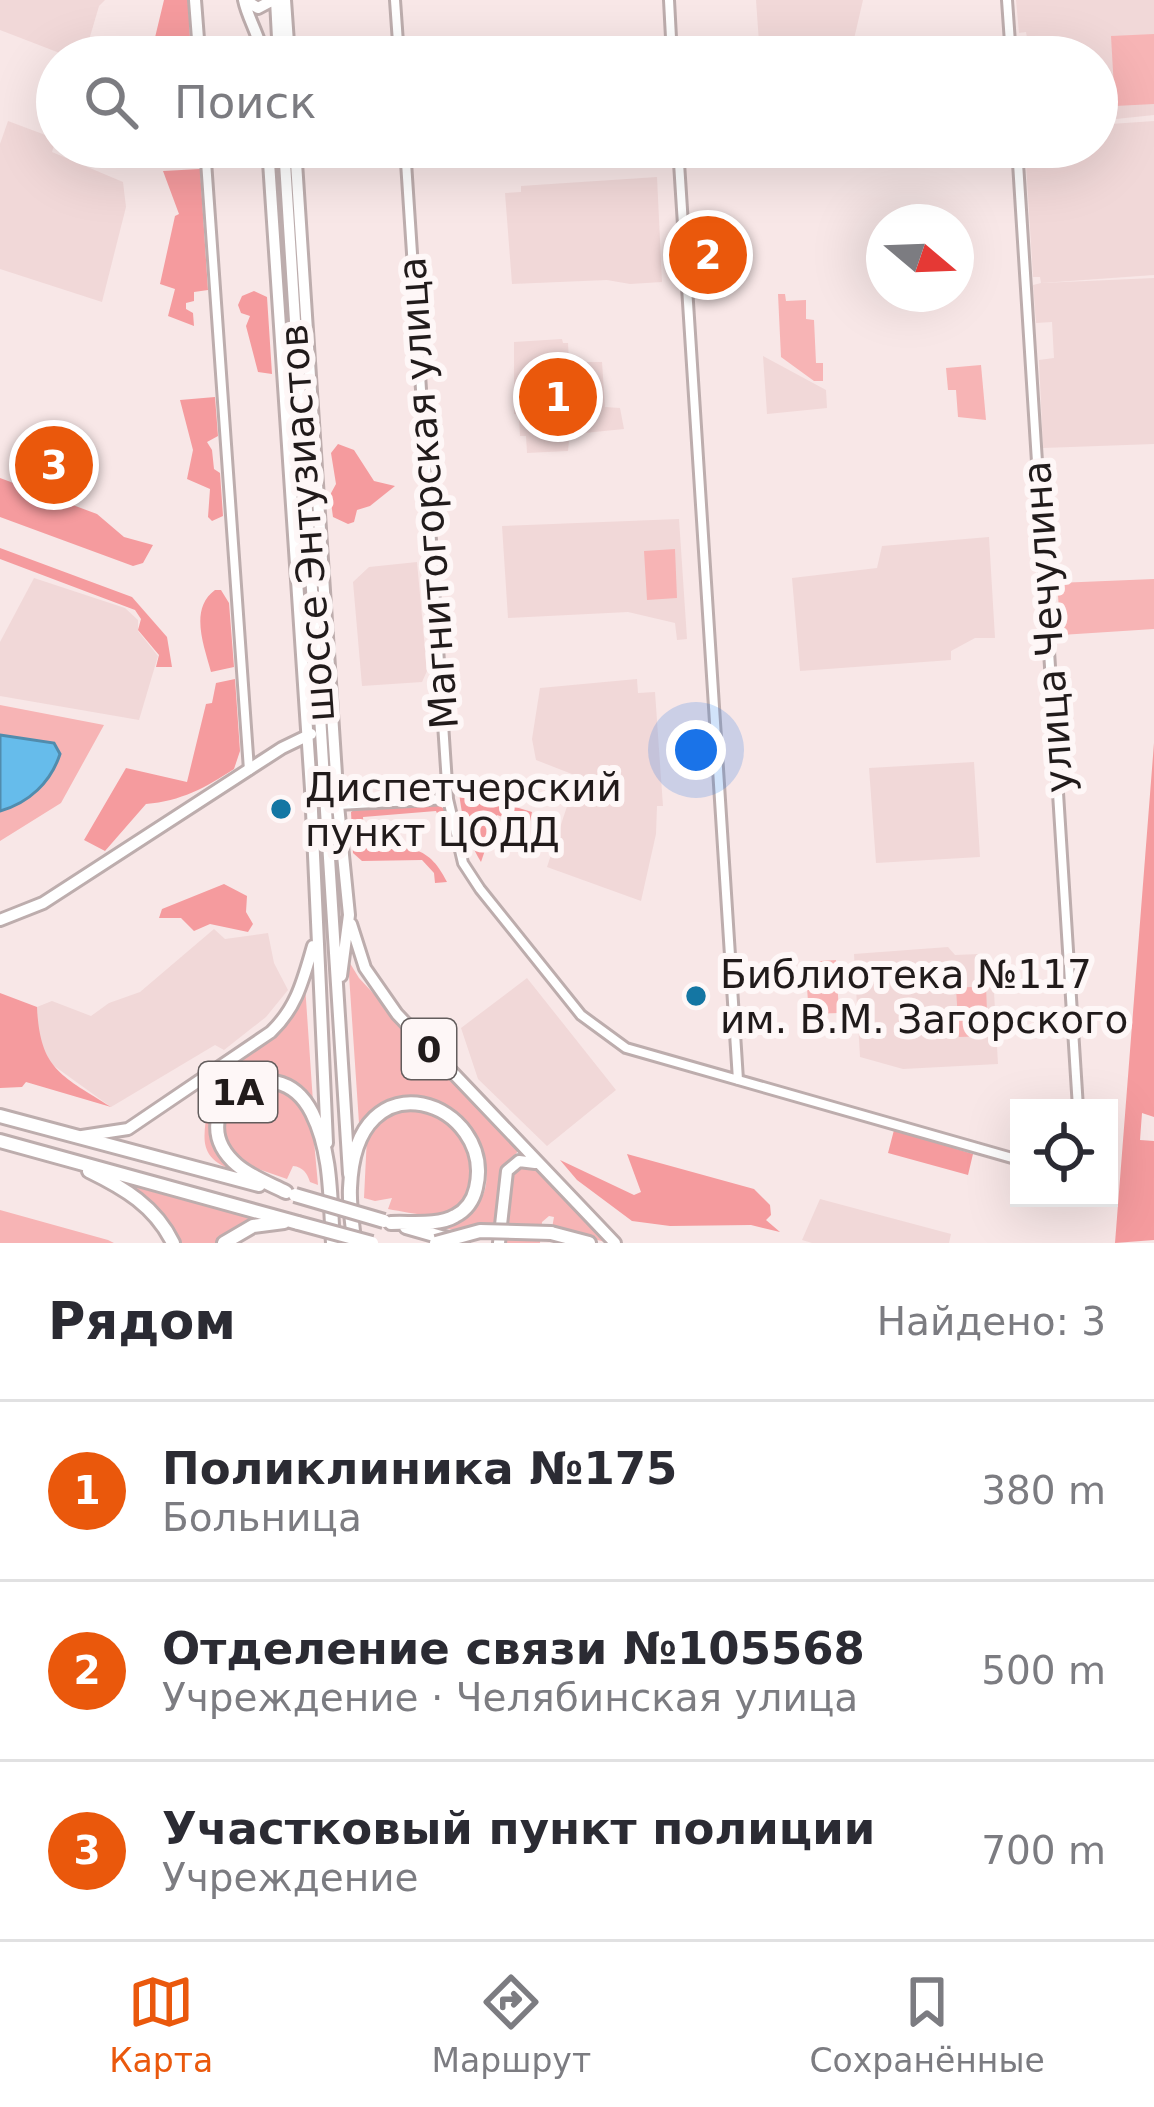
<!DOCTYPE html>
<html lang="ru">
<head>
<meta charset="utf-8">
<style>
  :root { --surface:#fff; --page:#f2f2f3; --text:#2b2b33; --muted:#7c7c81; --line:#e1e1e2; --accent:#ea580c }
  body { margin:0; font-family:"DejaVu Sans",sans-serif; background:var(--page); color:var(--text) }
  .controls { position:absolute; right:36px; bottom:36px; display:grid; overflow:hidden; border-radius:0px; box-shadow:0 12px 48px #0002 }
  .controls button { width:108px; height:108px; display:grid; place-items:center; padding:0; border:0; border-bottom:3px solid var(--line); background:var(--surface); color:var(--text); font:60px sans-serif }
  .compass { position:absolute; left:866px; top:204px; width:108px; height:108px; border-radius:50%; background:var(--surface); box-shadow:0 12px 48px #0002; rotate:109deg }
  .you { position:absolute; left:696px; top:750px; width:42px; height:42px; margin:-30px; border:9px solid #fff; border-radius:50%; background:#1a73e8; box-shadow:0 0 0 18px #1a73e833 }
  .badge { display:grid; place-items:center; width:78px; height:78px; border-radius:50%; background:var(--accent); color:#fff; font-size:39px; font-weight:700 }
  .pin { position:absolute; translate:-50% -50%; border:6px solid #fff; box-shadow:0 3px 12px #0006 }
  .list { margin:0; padding:0; list-style:none }
  h2 { display:flex; justify-content:space-between; align-items:center; height:156px; margin:0; padding:0 48px; font-size:51px }
  h2 small { font-size:39px; font-weight:400; color:var(--muted) }
  .list li { display:grid; grid-template-columns:78px 1fr auto; gap:36px; align-items:center; box-sizing:border-box; height:180px; padding:0 48px; border-top:3px solid var(--line) }
  .list b { display:block; font-size:45px; white-space:nowrap }
  .list p { margin:0; font-size:39px; white-space:nowrap; color:var(--muted) }
  .list em { font-size:39px; font-style:normal; color:var(--muted) }
  .icon { flex:none; width:66px; height:66px; fill:none; stroke:currentColor; stroke-width:2; stroke-linecap:round; stroke-linejoin:round }
  .map { position:relative; flex:none; width:1154px; height:1243px; overflow:hidden }
  .search { position:absolute; background:var(--surface); box-shadow:0 12px 48px #0002; left:36px; right:36px; top:36px; height:132px; display:flex; align-items:center; gap:30px; box-sizing:border-box; padding:0 42px; border-radius:66px; color:var(--muted); font-size:45px }
  .sheet { height:696px; background:var(--surface) }
  nav { display:flex; justify-content:space-around; align-items:center; box-sizing:border-box; height:168px; border-top:3px solid var(--line); background:var(--surface); font-size:33px; color:var(--muted) }
  nav a { display:grid; justify-items:center; gap:6px }
  nav .on { color:var(--accent) }
  .map>svg:first-child { display:block }
  .built { fill:#f1d8d8 }
  .green { fill:#f7b4b5 }
  .forest { fill:#f59b9e }
  .water { fill:#66bceb; stroke:#518cad; stroke-width:3 }
  .lines { fill:none; stroke-linecap:round; stroke-linejoin:round }
  .minor-casing { stroke:#bdadad; stroke-width:14 }
  .major-casing { stroke:#bdadad; stroke-width:16 }
  .highway-casing { stroke:#bdadad; stroke-width:18 }
  .minor { stroke:#fff; stroke-width:8 }
  .major { stroke:#fff; stroke-width:10 }
  .highway { stroke:#fff; stroke-width:12 }
  .highway-bridge-casing { stroke:#bdadad; stroke-width:18; stroke-linecap:butt }
  .highway-bridge { stroke:#fff; stroke-width:12 }
  .poi-dot { fill:#1476a3; stroke:#fef7f7; stroke-width:4.5 }
  .labels { text-anchor:middle; dominant-baseline:central; stroke-width:12; stroke-linejoin:round; paint-order:stroke }
  .shield { fill:#fef7f7; stroke:#635d5d; stroke-width:3 }
  .shield-label { font-size:36px; font-weight:bold; fill:#211b1b }
  .street-label { font-size:39px; fill:#211b1b; stroke:#fef7f7 }
  .poi-label { font-size:39px; fill:#211b1b; stroke:#fef7f7; text-anchor:start }
</style>
</head>
<body>
<div class="map">
<svg width="1154" height="1243" viewBox="0 0 1154 1243">
  <rect width="100%" height="100%" fill="#f8e7e7"/>
  <path class="built" d="M0 0H105L99 6 84 57H70L0 30Z
    M756 0H863L854 39 840 37 836 57H760Z
    M1016 0H1154V115L1097 121V57H1020L1019 45 1027 44V38L1026 32 1019 33Z
    M8 121 56 139 52 152 123 182 126 207 102 302 0 269V144Z
    M1154 121V275L1042 283 1154 278V444L1043 448 1039 360 1054 358 1052 322 1036 323 1033 285 1041 283 1040 277H1033L1025 147H1097V125Z
    M657 177 662 282 630 284 607 280 512 284 505 193 521 192V186Z
    M562 339 563 343H568L569 362H602L605 407 620 408 624 429 584 433 569 441 568 451 527 453 526 436H520L519 415 514 414V342Z
    M763 356 826 390 827 408 767 414Z
    M679 519 687 639 677 640 675 623 628 612 508 618 502 526Z
    M989 537 995 638H975L951 651V660L800 671 792 578 877 568 882 546Z
    M417 562 427 671 422 682 362 686 353 582 369 567Z
    M34 578 125 608 138 620V631L158 656 139 720 0 696V642Z
    M637 679 638 693 655 692 663 806H657L656 834 641 901 547 867 577 776 536 760 532 739 540 688Z
    M974 762 980 857 876 863 869 768Z
    M214 929 225 939 268 933 274 963 288 990 266 1017 224 1050 215 1045 111 1107 50 1063 38 1042 37 1007 52 1001 91 1016 109 1003 140 992Z
    M948 947 955 955 979 954V961L993 974 998 1064 903 1069 860 1057 854 954Z
    M527 978 616 1090 547 1146 478 1079 461 1028Z
    M820 1199 951 1234 949 1243H812L802 1240Z"/>
  <path class="green" d="M1154 34V104L1115 106 1111 36Z
    M785 294 786 301 806 300V319L814 320 816 363H823V381H814L781 357 778 294Z
    M981 365 986 420 958 417 956 390H948L946 368Z
    M675 549 677 598 647 600 644 551Z
    M1154 579V629L1061 635 1057 583Z
    M0 705 104 725 61 803 0 841Z
    M348 960 359 978 519 1150 508 1163 497 1240 431 1225C444 1220 464 1216 474 1207 515 1171 447 1074 386 1100 375 1105 366 1118 359 1123Z
    M836 960 839 1013 809 1014 805 962Z
    M305 985 313 1102C281 1087 277 1062 237 1091 224 1101 217 1105 213 1121L239 1172C181 1155 217 1121 203 1089L219 1072 273 1032Z
    M986 986 988 1036 959 1037 956 988Z
    M276 1084 305 1107 313 1130 318 1185 310 1182C307 1173 303 1167 293 1166L287 1179 241 1163 220 1131C231 1094 238 1091 276 1084Z
    M398 1108C416 1109 429 1110 444 1120 473 1139 489 1201 445 1213 427 1218 406 1212 388 1209L392 1198 375 1201 364 1198 367 1136 371 1128Z
    M519 1164 536 1166 609 1243 552 1228 554 1217 549 1216 542 1222 540 1243H505L508 1177Z
    M132 1186 261 1221 241 1227 220 1243H177L157 1208Z
    M0 1210 108 1240 114 1243H0Z"/>
  <path class="forest" d="M164 0H188L191 57H165L152 50Z
    M200 169 208 290 194 292V301L186 303V309L193 313 194 326 168 316 175 289 160 284 175 216 179 214 163 171Z
    M254 291 267 297 272 374 258 372 246 326 250 316 241 313 238 305 242 296Z
    M215 397 218 436 207 442 212 450 214 469 220 473 223 516 212 521 208 517 210 489 187 479 193 450 180 400Z
    M338 444 354 450 374 481 395 486 370 506 357 510 354 522 348 524 333 517 330 495 336 484 331 453Z
    M0 478 97 514 124 537 153 545 143 563 133 566 0 517Z
    M0 548 132 597 167 637 172 667H156L159 655 138 630 141 619 135 610 0 559Z
    M215 590H221L229 603 234 667 211 672C204 645 189 609 215 590Z
    M235 679 240 751 234 769C205 788 181 801 146 804L105 851 84 840 126 768 187 782 206 704 212 703 216 683Z
    M1154 743V1117L1142 1113 1140 1140 1154 1141V1240L1115 1243Z
    M458 779 483 786 496 801 532 812 529 826 497 815 481 862C465 835 460 810 458 779Z
    M437 804 444 809 464 876 436 811 363 817 365 846C405 848 427 841 447 882L435 883 434 873 422 860 362 861 353 853 351 812 354 810Z
    M224 884 247 896 246 912 253 924 248 932 210 924 194 931 181 918H159L162 909Z
    M0 993 37 1007C40 1070 61 1075 111 1107L26 1082 22 1087 0 1088Z
    M894 1130 973 1154 968 1175 888 1153Z
    M627 1154 754 1189 770 1205 771 1215 766 1220 780 1232 751 1225 670 1226 632 1221 577 1180 560 1160 634 1195 641 1192Z"/>
  <path class="water" d="M0 735 54 743 60 754C51 782 29 803 0 811Z"/>
  <g class="lines">
    <g class="minor-casing">
      <path id="minor" d="M395 0 399 57
        M669 0 672 57
        M1007 0 1011 57
        M205 147 249 770
        M405 147 448 799 463 863 480 889 581 1015 626 1048 1019 1160
        M678 147 738 1080
        M1017 147 1078 1108
        M338 805 448 799"/>
    </g>
    <g class="major-casing">
      <path id="major" d="M195 0 199 52 256 48 261 43
        M244 0C248 20 261 37 262 57
        M245 0 258 8 273 0
        M276 0 279 57
        M285 0 289 57
        M268 147 311 789 327 1143
        M284 147 349 1174
        M295 147 338 805 349 915 341 976
        M0 920 43 903 282 748 311 734
        M351 924 365 968 397 1014 615 1243
        M82 1136 128 1129 271 1032C297 1007 303 980 313 946
        M499 1243 507 1171 519 1161 535 1163"/>
    </g>
    <g class="highway-casing">
      <path id="highway" d="M0 1116 259 1185
        M0 1141 298 1223
        M89 1171C124 1188 155 1206 173 1243
        M286 1192C270 1184 251 1177 237 1165 175 1111 275 1039 312 1113 332 1153 330 1200 333 1243
        M406 1227 462 1243
        M551 1233 589 1243
        M224 1243 253 1226 284 1222
        M354 1243C353 1225 349 1206 350 1188 355 1050 496 1103 476 1188 473 1201 467 1210 455 1216 438 1226 411 1222 391 1223"/>
    </g>
    <use href="#minor" class="minor"/>
    <use href="#major" class="major"/>
    <use href="#highway" class="highway"/>
    <g class="highway-bridge-casing">
      <path id="highway-bridge" d="M295 1195 384 1221
        M298 1223 372 1243
        M436 1243 480 1231 551 1233"/>
    </g>
    <use href="#highway-bridge" class="highway-bridge"/>
  </g>
  <g class="poi-dot">
    <circle cx="281" cy="809" r="12"/>
    <circle cx="696" cy="996" r="12"/>
  </g>
  <g class="labels">
    <g class="shield">
      <rect x="402" y="1019" width="54" height="60" rx="9"/>
      <rect x="199" y="1062" width="78" height="60" rx="9"/>
    </g>
    <g class="shield-label">
      <text x="429" y="1049">0</text>
      <text x="238" y="1092">1A</text>
    </g>
    <g class="street-label">
      <text transform="translate(428 493) rotate(-94)">Магнитогорская улица</text>
      <text transform="translate(307 523) rotate(-94)">шоссе Энтузиастов</text>
      <text transform="translate(1048 627) rotate(-94)">улица Чечулина</text>
    </g>
    <g class="poi-label">
      <text x="305" y="787">Диспетчерский<tspan x="305" dy="45">пункт ЦОДД</tspan></text>
      <text x="720" y="974">Библиотека №117<tspan x="720" dy="45">им. В.М. Загорского</tspan></text>
    </g>
  </g>
</svg>
<div class="controls">
<button><svg class="icon" aria-label="locate" viewBox="0 0 24 24"><circle cx="12" cy="12" r="6"/><path d="M12 2v4M12 18v4M2 12h4M18 12h4"/></svg></button>
</div>
<svg class="compass" viewBox="-18 -18 36 36"><path d="M0-13l5 13h-10z" fill="#e53935"/><path d="M0 13l5-13h-10z" fill="#7c7c81"/></svg>
<div class="you"></div>
<div class="pin badge" style="left:558px;top:397px">1</div>
<div class="pin badge" style="left:708px;top:255px">2</div>
<div class="pin badge" style="left:54px;top:465px">3</div>
<div class="search"><svg class="icon" aria-label="search" viewBox="0 0 24 24"><circle cx="10" cy="10" r="6"/><path d="M15 15l6 6"/></svg>Поиск</div>
</div>
<section class="sheet">
<h2>Рядом<small>Найдено: 3</small></h2>
<ul class="list">
<li><span class="badge">1</span><div><b>Поликлиника №175</b><p>Больница</p></div><em>380 m</em></li>
<li><span class="badge">2</span><div><b>Отделение связи №105568</b><p>Учреждение · Челябинская улица</p></div><em>500 m</em></li>
<li><span class="badge">3</span><div><b>Участковый пункт полиции</b><p>Учреждение</p></div><em>700 m</em></li>
</ul>
</section>
<nav>
<a class="on"><svg class="icon" aria-label="map" viewBox="0 0 24 24"><path d="M3 6l6-2 6 2 6-2v14l-6 2-6-2-6 2zM9 4v14M15 6v14"/></svg>Карта</a>
<a><svg class="icon" aria-label="directions" viewBox="0 0 24 24"><path d="M12 3l9 9-9 9-9-9zM9 14v-3h6M13 9l2 2-2 2"/></svg>Маршрут</a>
<a><svg class="icon" aria-label="saved" viewBox="0 0 24 24"><path d="M7 4h10v16l-5-4-5 4z"/></svg>Сохранённые</a>
</nav>
</body>
</html>
